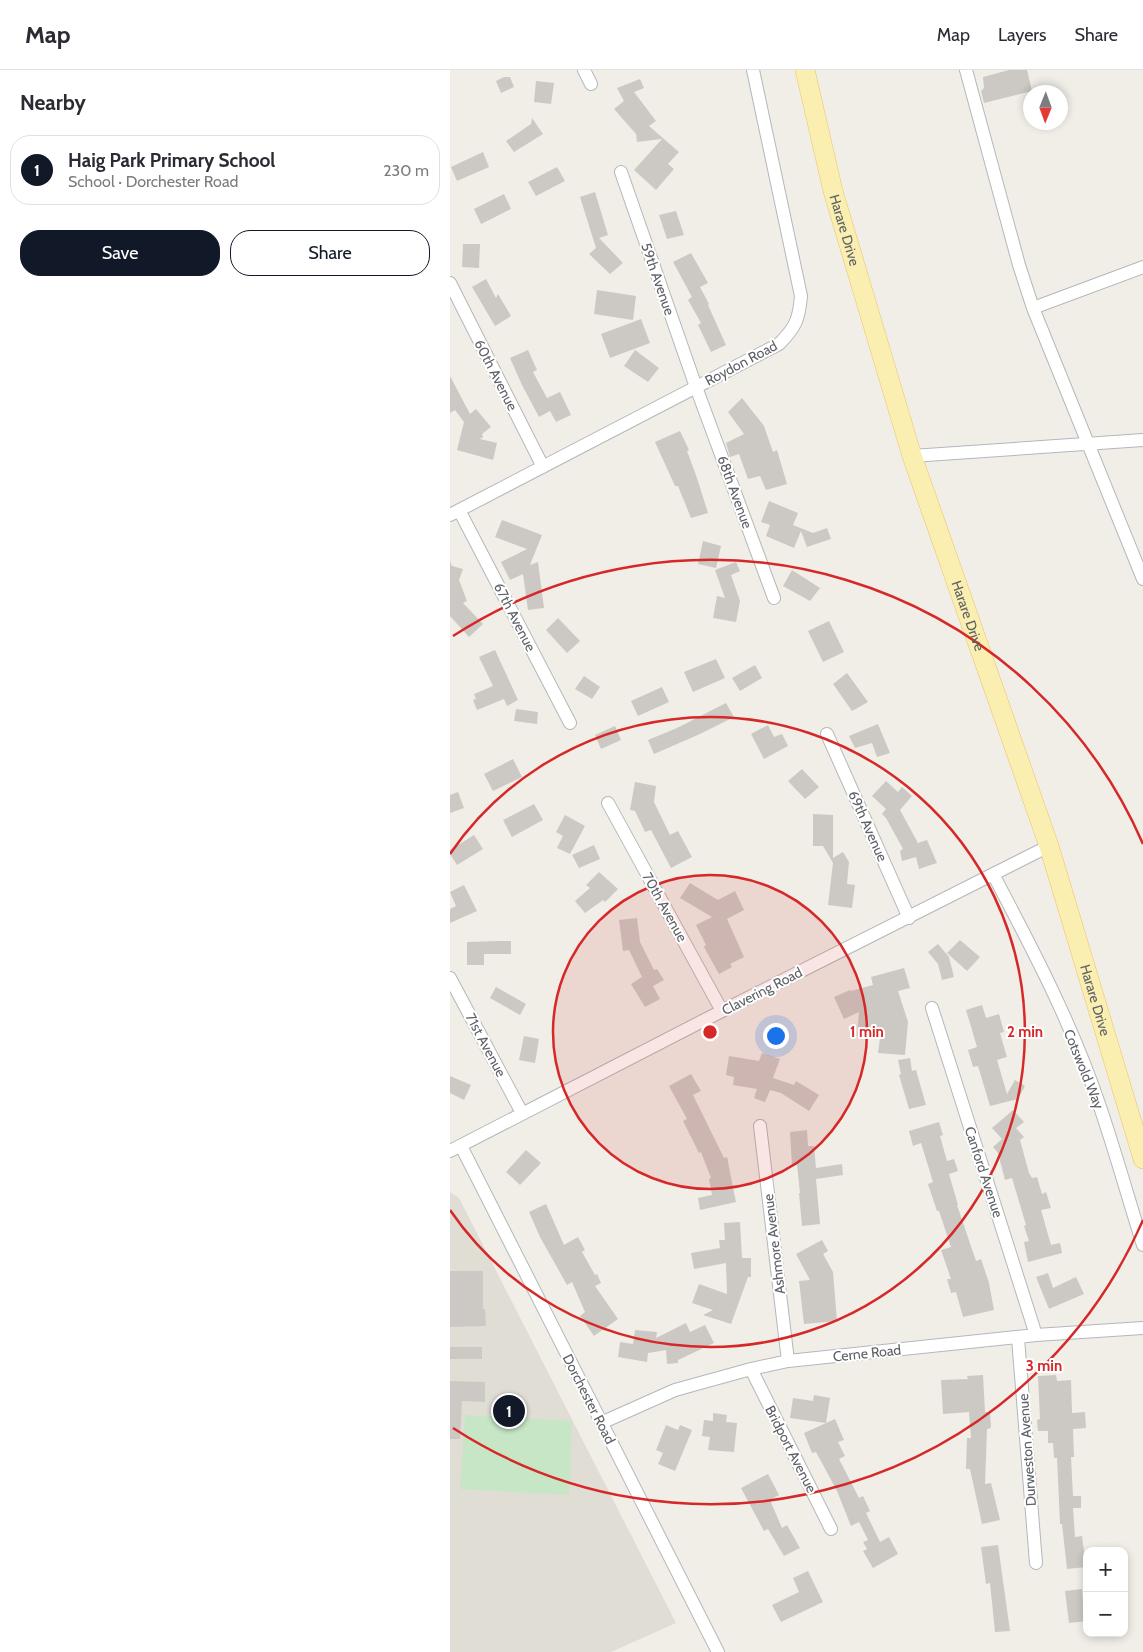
<!DOCTYPE html>
<html lang="en">
<head>
<meta charset="utf-8">
<style>
  :root { --surface:#fff; --page:#f2f2f3; --text:#2b2b33; --muted:#7c7c81; --line:#e1e1e2; --accent:#111827 }
  body { margin:0; font-family:Cabin,sans-serif; background:var(--page); color:var(--text) }
  .controls { position:absolute; right:15px; bottom:15px; display:grid; overflow:hidden; border-radius:10px; box-shadow:0 2px 8px #0003 }
  .controls button { width:45px; height:45px; display:grid; place-items:center; padding:0; border:0; border-bottom:1px solid var(--line); background:var(--surface); color:var(--text); font:25px sans-serif }
  .compass { position:absolute; left:573px; top:15px; width:45px; height:45px; border-radius:50%; background:var(--surface); box-shadow:0 2px 8px #0003; rotate:181deg }
  .you { position:absolute; left:325px; top:965px; width:18px; height:18px; margin:-12px; border:4px solid #fff; border-radius:50%; background:#1a73e8; box-shadow:0 0 0 8px #1a73e833 }
  .badge { display:grid; place-items:center; width:32px; height:32px; border-radius:50%; background:var(--accent); color:#fff; font-size:16px; font-weight:700 }
  .pin { position:absolute; translate:-50% -50%; border:2px solid #fff; box-shadow:0 1px 5px #0006 }
  .list { margin:0; padding:0; list-style:none }
  h2 { display:flex; justify-content:space-between; align-items:center; height:65px; margin:0; padding:0 20px; font-size:21px }
  h2 small { font-size:16px; font-weight:400; color:var(--muted) }
  .list li { display:grid; grid-template-columns:32px 1fr auto; gap:15px; align-items:center; box-sizing:border-box; height:70px; margin:0 10px 10px; padding:0 10px; border:1px solid var(--line); border-radius:20px }
  .list b { display:block; font-size:19px; white-space:nowrap }
  .list p { margin:0; font-size:16px; white-space:nowrap; color:var(--muted) }
  .list em { font-size:16px; font-style:normal; color:var(--muted) }
  .actions { display:flex; gap:10px; padding:15px 20px }
  .actions a { flex:1; padding:11px 0; border:1px solid var(--accent); border-radius:20px; text-align:center; font-size:18px; color:var(--accent) }
  .actions .main { background:var(--accent); color:#fff }
  .map { position:relative; flex:none; width:693px; height:1582px; overflow:hidden }
  header { display:flex; align-items:center; gap:30px; box-sizing:border-box; height:70px; padding:0 25px; background:var(--surface); border-bottom:1px solid var(--line) }
  header strong { font-size:24px }
  nav { display:flex; gap:28px; margin-inline-start:auto; font-size:18px }
  main { display:flex }
  aside { flex:1; background:var(--surface) }
  .map>svg:first-child { display:block }
  .education { fill:#e0ddd5 }
  .green { fill:#c6e6c5 }
  .building { fill:#ccc9c4 }
  .lines { fill:none; stroke-linecap:round; stroke-linejoin:round }
  .street-casing { stroke:#b4b7bb; stroke-width:14 }
  .primary-casing { stroke:#eac366; stroke-width:20 }
  .street { stroke:#fff; stroke-width:12 }
  .primary { stroke:#fbeeb1; stroke-width:19 }
  .ring { fill:none; stroke:#d62828; stroke-width:2.5 }
  .labels { text-anchor:middle; dominant-baseline:central; stroke-width:4; stroke-linejoin:round; paint-order:stroke }
  .street-label { font-size:14px; fill:#5e6266; stroke:#fff }
  .centre { fill:#d62828; stroke:#fff; stroke-width:2.5 }
  .ring-label { font-size:15px; text-anchor:middle; font-weight:bold; fill:#d62828; stroke:#fff; stroke-width:4; stroke-linejoin:round; paint-order:stroke }
</style>
</head>
<body>
<header>
<strong>Map</strong>
<nav><a>Map</a><a>Layers</a><a>Share</a></nav>
</header>
<main>
<aside>
<h2>Nearby<small></small></h2>
<ul class="list">
<li><span class="badge">1</span><div><b>Haig Park Primary School</b><p>School · Dorchester Road</p></div><em>230 m</em></li>
</ul>
<div class="actions"><a class="main">Save</a><a>Share</a></div>
</aside>
<div class="map">
<svg width="693" height="1582" viewBox="0 0 693 1582">
  <rect width="100%" height="100%" fill="#f0eee7"/>
  <path class="education" d="M0 1122 9 1128 226 1553 161 1582H0Z"/>
  <path class="green" d="M15 1345 122 1351 119 1425 10 1419Z"/>
  <path class="building" d="M559 0H577L582 21 534 33 531 21 534 18 533 7Z
    M54 7H60L64 17 51 23 46 11Z
    M190 9 194 18 184 22 206 51 199 56 229 82 218 94 224 99 206 120 184 100 212 69 187 72 186 64 164 39 174 31 167 18Z
    M86 11 104 13 101 34 84 32Z
    M82 48 93 64 64 82 56 71 81 54Z
    M33 82 39 97 7 111 1 97Z
    M107 97 115 111 86 126 78 112Z
    M145 122 158 165 149 168 173 193 160 204 139 184 146 178 130 127Z
    M54 124 61 139 31 154 24 139Z
    M226 141 234 165 217 169 209 145Z
    M13 174H30L29 198 12 197Z
    M241 183 258 213 250 217 259 234 258 235 276 275 261 282 248 255 251 253 238 230 242 227 223 192Z
    M36 209 46 228 48 224 61 246 45 256 22 217Z
    M147 220 186 226 183 250 144 244Z
    M191 249 200 273 160 288 151 264Z
    M78 280 87 300 83 302 97 328 110 322 121 345 106 352 100 341 89 347 72 315 60 288Z
    M185 280 209 298 198 312 174 296Z
    M0 306 20 344 26 339 41 357 32 364 33 367 30 369 47 373 43 390 7 380 14 352 5 340 0 343Z
    M292 328 314 356 323 382 327 380 337 414 316 420 310 406 298 409 289 384 280 387 276 373 294 364 278 342Z
    M230 361 239 380 237 381 247 408 258 443 241 448 228 416H225L205 372Z
    M319 431 348 443 343 455 363 463 377 458 381 469 357 477 351 461 344 478 316 466 320 455 311 452Z
    M52 450 92 465 80 495 88 492 94 538 78 540 73 504 60 510 51 492 77 479 45 467Z
    M253 471 271 476 266 498 248 494Z
    M0 491 2 496 13 499 9 510 17 531 13 533 33 554 19 567 0 546Z
    M286 492 290 501 281 505 290 531 286 552 263 548 267 526 275 528 265 500Z
    M342 500 370 518 360 531 333 516Z
    M108 548 130 571 117 583 96 560Z
    M379 551 394 582 373 592 358 561Z
    M45 580 68 630 57 636 54 629 27 640 23 630 26 629 24 624 43 616 29 587Z
    M266 589 275 608 243 622 234 602Z
    M305 595 312 608 290 621 282 608Z
    M397 603 418 632 402 641 383 614Z
    M134 606 150 617 142 629 125 619Z
    M212 617 219 632 188 646 181 631Z
    M276 633 284 647 250 664 204 684 198 670 227 658Z
    M66 639 88 642 87 654 64 651Z
    M428 654 440 683 427 687 422 673 405 678 399 666Z
    M318 655 324 667 332 664 338 676 314 689 301 664Z
    M165 656 171 670 151 679 145 665Z
    M63 689 72 707 43 721 34 704Z
    M352 699 369 717 355 729 338 711Z
    M436 711 448 722 452 717 462 726 450 740 468 773 477 770 487 793 469 799 466 787 452 791 450 781 453 779 436 748 432 744 436 739 422 726Z
    M185 712 206 716 204 732 220 765 228 761 242 787 221 798 201 760 195 762 185 741 180 740Z
    M8 722 14 738 0 743V725Z
    M84 734 93 750 62 767 53 750Z
    M363 744 383 745V788L393 782 399 792 397 814 405 815 402 838 378 835 383 793 373 776H363Z
    M115 745 135 756 120 784 107 778 113 766 106 762Z
    M24 765 33 779 7 795 0 784V780Z
    M144 775 150 789 129 798 122 785Z
    M149 802 168 819 155 832 153 830 135 843 125 831 140 818 136 815Z
    M240 813 268 830 285 821 294 840 277 849 294 887 280 894 282 897 269 904 254 877 256 875 246 855 262 847 230 828Z
    M14 815 27 841 0 853V839L6 836 0 822Z
    M187 848 190 872 204 900 207 899 214 910 203 916 210 929 195 937 181 914 192 907 179 880 173 881 169 850Z
    M510 870 530 887 517 901 497 883Z
    M48 871H61V884H34V895H17V872Z
    M488 874 499 887 504 907 492 910 488 894 478 882Z
    M454 898 460 918 448 921 458 952 455 985 428 983 430 968 407 966 409 942 394 949 384 927 400 920 401 921 423 915 421 907Z
    M46 917 76 934 70 945 40 928Z
    M532 935 536 948 549 944 554 962 550 963 557 987 547 990 557 1024 565 1010 575 1016 568 1029 540 1036 528 996 523 997 518 980 527 977 516 940Z
    M74 966 89 969 85 993 69 990Z
    M312 983 330 989 323 1008 344 1015 346 1011 369 1025 359 1041 331 1023 320 1020 315 1032 304 1028 307 1019 283 1015 284 1007 276 1005 279 986 309 991Z
    M460 988 462 1001 466 1000 476 1035 459 1039 449 1005 451 1004 448 990Z
    M241 1004 251 1021 243 1025 274 1088 277 1087 286 1132 250 1140 248 1128 262 1125 259 1109 261 1108 251 1082 249 1083 233 1051 237 1049 219 1016Z
    M0 1006 21 1015 14 1030 0 1023Z
    M563 1040 574 1052 566 1058 574 1067 570 1070 579 1103 582 1108 587 1107 592 1124 596 1122 601 1138 591 1140 601 1175 610 1173 612 1183 578 1192 574 1172 579 1171 574 1156 576 1155 562 1108 555 1110 548 1083 543 1077 552 1069 542 1058Z
    M489 1052 493 1065 490 1066 497 1091 504 1089 508 1101 499 1104 508 1135H507L526 1191 531 1189 539 1213 544 1240 513 1247 506 1222 501 1223 497 1209H501L491 1180 501 1177 489 1141H487L478 1114 483 1112 471 1073 463 1076 459 1061Z
    M357 1060 358 1076H364L366 1098 392 1094 393 1105 366 1109 370 1154 352 1156 349 1123H350L347 1095 342 1096 340 1062Z
    M76 1080 91 1093 70 1115 56 1102Z
    M96 1134 114 1175 128 1167 135 1180 132 1182 145 1205 147 1204 151 1213 145 1216 168 1249 144 1266 130 1246 135 1242 122 1212 117 1215 90 1167 79 1142Z
    M290 1152 292 1188H301V1207H298L281 1254 253 1245 263 1240 242 1233 249 1214 277 1224 276 1193 244 1199 241 1183 270 1178 269 1170H275L274 1153Z
    M372 1170 378 1181 373 1184 383 1202 387 1251 354 1254 349 1211 360 1210 346 1184Z
    M0 1201H33V1239H35L36 1256 0 1257Z
    M598 1203 603 1218 626 1207 634 1224 599 1239 586 1207Z
    M236 1253 240 1262 255 1255 264 1273 228 1290V1293L217 1294 216 1280 198 1283 197 1292 168 1287 170 1272 183 1274 185 1260 207 1262 206 1268Z
    M0 1277H32V1289H0Z
    M533 1305 535 1342H540L541 1358 537 1359 535 1414 541 1413 550 1450 532 1454 520 1399H516L517 1368H521L519 1342 493 1344 491 1310 518 1309 517 1306Z
    M606 1305 607 1311 621 1310 622 1343 635 1342 636 1358 623 1359 624 1387H621L623 1426H631V1438H623L625 1467 632 1466 636 1497 617 1499 612 1454H610L607 1388H604L603 1373H598V1361H588L587 1350 590 1349 588 1306Z
    M0 1311 35 1312V1332L12 1331 10 1369H0Z
    M364 1325 380 1328 376 1353 340 1348 343 1328 363 1331Z
    M263 1343 277 1345 276 1352 287 1353 284 1382 258 1380 260 1367 252 1366 254 1350 263 1351Z
    M385 1349 394 1370 388 1372 395 1386 389 1389 409 1428 413 1426 420 1441 416 1443 430 1472 439 1467 448 1484 423 1498 413 1481 417 1479 413 1472 418 1470 409 1452 401 1456 387 1421 366 1382 362 1383 354 1363Z
    M216 1355 228 1360 230 1355 242 1360 225 1401 208 1394 213 1383 206 1380Z
    M318 1404 329 1425 320 1430 332 1458 337 1455 350 1478 334 1486 318 1459 314 1461 291 1418Z
    M548 1475 560 1561 545 1562 540 1513 536 1514 531 1477Z
    M358 1501 373 1532 331 1552 322 1535 349 1522 343 1508Z
    M632 1519 633 1533H637V1551L619 1553 615 1521Z"/>
  <g class="lines">
    <g class="street-casing">
      <path id="street" d="M134 0 141 14
        M516 0 569 195 583 238 693 509
        M171 102 246 317 324 528
        M0 213 93 397
        M583 238 693 197
        M462 386 693 370
        M9 440 120 653
        M0 445 329 274C346 257 349 249 351 226L303 0
        M377 664 459 848
        M158 733 272 941
        M543 804C582 878 622 954 649 1034 665 1080 678 1128 693 1175
        M0 908 72 1043
        M482 938 586 1265
        M310 1056 338 1291
        M11 1076 268 1582
        M0 1081 272 941 599 776
        M568 1268 586 1493
        M301 1299 381 1459
        M151 1353 225 1320 301 1299 338 1291 586 1265 693 1258"/>
    </g>
    <g class="primary-casing">
      <g id="primary">
        <path id="s1" d="M355 0 383 121 462 386 599 776 693 1089"/>
      </g>
    </g>
    <use href="#street" class="street"/>
    <use href="#primary" class="primary"/>
  </g>
  <circle cx="260" cy="962" r="157" fill="#d62828" fill-opacity=".12"/>
  <g class="ring">
    <circle cx="260" cy="962" r="157"/>
    <path d="M0 784A315 315 0 1 1 0 1140"/>
    <path d="M693 1150A472 472 0 0 1 3 1358M3 566A472 472 0 0 1 693 774"/>
  </g>
  <g class="labels">
    <g class="street-label">
      <text stroke="none"><textPath href="#s1" startOffset="165">Harare Drive</textPath></text>
      <text transform="translate(208 209) rotate(71)">59th Avenue</text>
      <text transform="translate(291 293) rotate(-28)">Roydon Road</text>
      <text transform="translate(46 305) rotate(63)">60th Avenue</text>
      <text transform="translate(285 422) rotate(70)">68th Avenue</text>
      <text stroke="none"><textPath href="#s1" startOffset="570">Harare Drive</textPath></text>
      <text transform="translate(65 547) rotate(63)">67th Avenue</text>
      <text transform="translate(418 756) rotate(66)">69th Avenue</text>
      <text transform="translate(215 837) rotate(61)">70th Avenue</text>
      <text transform="translate(312 921) rotate(-27)">Clavering Road</text>
      <text stroke="none"><textPath href="#s1" startOffset="975">Harare Drive</textPath></text>
      <text transform="translate(36 975) rotate(62)">71st Avenue</text>
      <text transform="translate(634 999) rotate(68)">Cotswold Way</text>
      <text transform="translate(534 1102) rotate(72)">Canford Avenue</text>
      <text transform="translate(324 1174) rotate(-97)">Ashmore Avenue</text>
      <text transform="translate(417 1283) rotate(-6)">Cerne Road</text>
      <text transform="translate(139 1329) rotate(63)">Dorchester Road</text>
      <text transform="translate(341 1379) rotate(63)">Bridport Avenue</text>
      <text transform="translate(577 1380) rotate(-94)">Durweston Avenue</text>
    </g>
  </g>
  <circle cx="260" cy="962" r="8" class="centre"/>
  <g class="ring-label">
    <text x="417" y="967">1 min</text>
    <text x="575" y="967">2 min</text>
    <text x="594" y="1301">3 min</text>
  </g>
</svg>
<div class="controls">
<button>+</button>
<button>−</button>
</div>
<svg class="compass" viewBox="-18 -18 36 36"><path d="M0-13l5 13h-10z" fill="#e53935"/><path d="M0 13l5-13h-10z" fill="#7c7c81"/></svg>
<div class="you"></div>
<div class="pin badge" style="left:59px;top:1341px">1</div>
</div>
</main>
</body>
</html>
